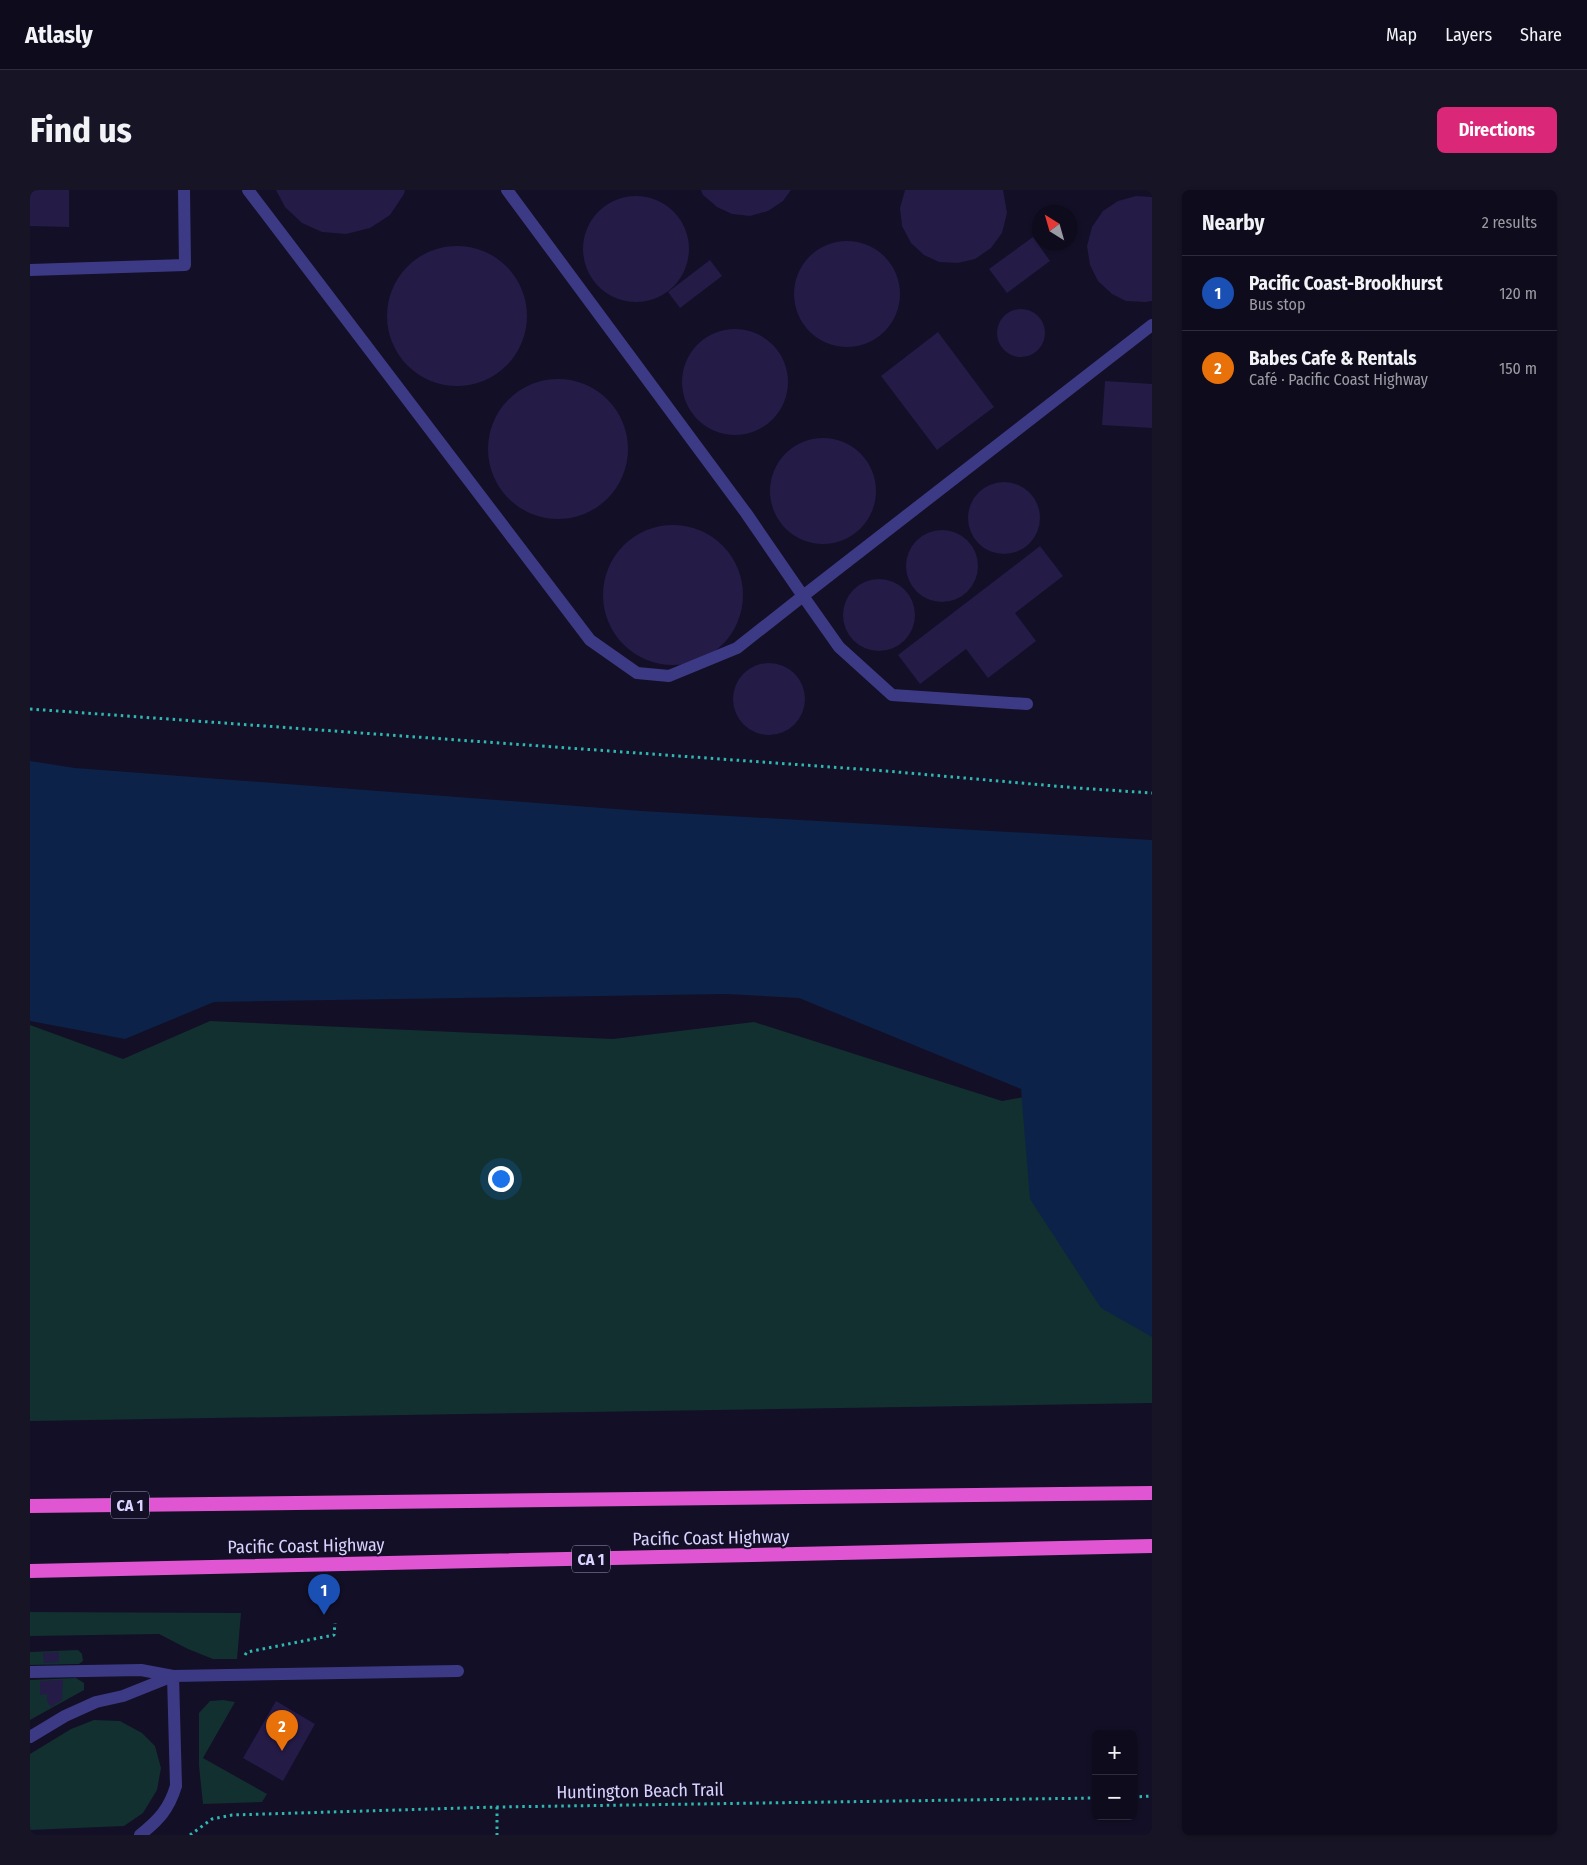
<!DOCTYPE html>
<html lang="en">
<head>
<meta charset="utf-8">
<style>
  :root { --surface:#0e0b1c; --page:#171425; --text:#f1f3f6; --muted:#9b9ba3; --line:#2e2b3b; --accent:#db2777 }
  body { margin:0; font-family:"Fira Sans Condensed",sans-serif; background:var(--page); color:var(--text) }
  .controls { position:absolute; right:15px; bottom:15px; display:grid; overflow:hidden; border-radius:8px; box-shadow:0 1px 4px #0004 }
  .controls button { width:45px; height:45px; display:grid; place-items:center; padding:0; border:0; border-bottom:1px solid var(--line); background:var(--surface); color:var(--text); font:25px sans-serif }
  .compass { position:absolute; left:1002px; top:15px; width:45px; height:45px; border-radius:50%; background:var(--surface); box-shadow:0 1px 4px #0004; rotate:323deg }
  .you { position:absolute; left:470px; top:988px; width:18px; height:18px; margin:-12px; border:4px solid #fff; border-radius:50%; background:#1a73e8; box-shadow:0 0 0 8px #1a73e833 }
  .badge { display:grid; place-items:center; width:32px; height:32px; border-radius:50%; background:var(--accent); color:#fff; font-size:16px; font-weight:700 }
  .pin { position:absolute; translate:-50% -41px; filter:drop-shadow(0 1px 2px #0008) }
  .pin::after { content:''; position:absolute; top:26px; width:18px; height:15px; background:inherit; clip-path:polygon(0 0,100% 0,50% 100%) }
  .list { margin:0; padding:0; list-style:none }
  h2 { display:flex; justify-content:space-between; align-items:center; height:65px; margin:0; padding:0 20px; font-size:21px }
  h2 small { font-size:16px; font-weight:400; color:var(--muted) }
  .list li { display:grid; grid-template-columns:32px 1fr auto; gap:15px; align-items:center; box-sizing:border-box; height:75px; padding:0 20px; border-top:1px solid var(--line) }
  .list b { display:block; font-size:19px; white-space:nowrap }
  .list p { margin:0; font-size:16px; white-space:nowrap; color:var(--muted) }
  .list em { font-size:16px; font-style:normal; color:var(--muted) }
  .map { position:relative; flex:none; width:1122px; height:1645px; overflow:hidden; border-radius:8px }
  header { display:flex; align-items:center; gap:30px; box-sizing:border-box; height:70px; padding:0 25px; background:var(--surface); border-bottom:1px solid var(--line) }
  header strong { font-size:24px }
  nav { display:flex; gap:28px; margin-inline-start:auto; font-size:18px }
  .intro { display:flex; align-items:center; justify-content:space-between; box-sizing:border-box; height:120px; padding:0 30px }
  h1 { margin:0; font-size:35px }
  .button { padding:12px 22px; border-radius:8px; background:var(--accent); color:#fff; font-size:18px; font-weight:700 }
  main { display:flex; gap:30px; padding:0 30px }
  aside { flex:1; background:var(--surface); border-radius:8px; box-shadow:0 1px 4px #0004 }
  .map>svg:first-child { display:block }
  .green { fill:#12302f }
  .water { fill:#0c2248 }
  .building { fill:#241b47 }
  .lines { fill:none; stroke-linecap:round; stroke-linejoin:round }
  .path { stroke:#2fb8b0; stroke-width:3; stroke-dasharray:2.5 4; stroke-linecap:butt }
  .service { stroke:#3d3a85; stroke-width:12 }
  .trunk { stroke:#e055d1; stroke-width:14 }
  .labels { text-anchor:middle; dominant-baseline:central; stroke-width:4; stroke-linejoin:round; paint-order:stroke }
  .shield { fill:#130f26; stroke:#9e99be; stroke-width:1 }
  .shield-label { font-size:16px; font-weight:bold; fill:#d9d4ff }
  .street-label { font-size:18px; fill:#d9d4ff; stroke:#130f26 }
</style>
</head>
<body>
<header>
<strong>Atlasly</strong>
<nav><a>Map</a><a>Layers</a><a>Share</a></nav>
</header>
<div class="intro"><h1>Find us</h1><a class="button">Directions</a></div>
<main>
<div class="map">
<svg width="1122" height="1645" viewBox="0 0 1122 1645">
  <rect width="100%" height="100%" fill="#130f26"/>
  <path class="green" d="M180 831 583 849 724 832 972 911 1122 884V1213L0 1231V835L93 869Z
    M0 1422 211 1423 207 1469H183L158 1459 129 1444 0 1446Z
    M48 1460 52 1464 53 1471 49 1474 0 1475V1462Z
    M46 1488 54 1493V1500L0 1530V1490Z
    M193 1510 205 1512 173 1568 237 1604 232 1612 173 1614 169 1576V1523L180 1511Z
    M64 1530 90 1531 112 1543 125 1556 131 1578 127 1600 113 1623 94 1636 0 1640V1564L41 1539Z"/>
  <path class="water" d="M0 571 45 578 612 621 1122 650V1147L1071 1118 1000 1009 991 899 769 808 695 804 184 812 95 849 0 831Z"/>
  <path class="building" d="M0 0H39V37L0 36Z
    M246 0H375L374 4 360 25 340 38 316 44 292 42 272 33 255 17Z
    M671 0H761L753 11 738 21 720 26 702 24 687 17 673 5Z
    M875 0H973L977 23 972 43 961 58 945 69 928 73 909 72 894 65 881 53 872 36 870 18Z
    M1106 6 1122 7V111L1115 112 1096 111 1082 104 1068 91 1060 75 1057 56 1062 37 1073 21 1088 11Z
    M553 59a53 53 0 1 1 106 0a53 53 0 1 1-106 0Z
    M1003 47 1020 71 977 103 959 79Z
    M764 104a53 53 0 1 1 106 0a53 53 0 1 1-106 0Z
    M357 126a70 70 0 1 1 140 0a70 70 0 1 1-140 0Z
    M680 70 692 86 650 118 638 102Z
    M967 143a24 24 0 1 1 48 0a24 24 0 1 1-48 0Z
    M652 192a53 53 0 1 1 106 0a53 53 0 1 1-106 0Z
    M908 142 964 217 907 260 851 186Z
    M458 259a70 70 0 1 1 140 0a70 70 0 1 1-140 0Z
    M1075 191 1122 194V238L1072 235Z
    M740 301a53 53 0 1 1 106 0a53 53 0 1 1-106 0Z
    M938 328a36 36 0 1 1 72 0a36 36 0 1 1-72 0Z
    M573 405a70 70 0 1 1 140 0a70 70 0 1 1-140 0Z
    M876 376a36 36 0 1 1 72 0a36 36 0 1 1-72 0Z
    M1010 356 1033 386 985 423 1006 451 958 488 936 459 890 494 868 465Z
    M813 425a36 36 0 1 1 72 0a36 36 0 1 1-72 0Z
    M703 509a36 36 0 1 1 72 0a36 36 0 1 1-72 0Z
    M29 1462V1472L14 1473 13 1463Z
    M33 1490 32 1510 21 1517 17 1511V1504L10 1505V1491Z
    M246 1511 285 1534 253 1591 213 1568Z"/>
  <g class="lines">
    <path class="path" d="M0 519 856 581 1047 598 1122 603
      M215 1465 217 1462 304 1445 305 1433
      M1103 1607 1122 1606
      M467 1617V1645
      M160 1645 182 1629 202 1625 467 1617 1066 1608"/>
    <path class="service" d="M218 0 560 450 607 483 639 486 707 458 773 406 716 323 477 0
      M0 80 155 75 154 0
      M997 514 862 505 809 457 773 406 1122 135
      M0 1482 111 1480 143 1486 428 1481
      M0 1547 35 1526 66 1512 93 1506 143 1486
      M110 1645C129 1630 139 1619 146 1596L143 1486"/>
    <path class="trunk" d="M0 1316 1122 1303
      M0 1381 1122 1356"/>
  </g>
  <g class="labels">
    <g class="shield">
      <rect x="81" y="1301.5" width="38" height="27" rx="4"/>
      <rect x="542" y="1355.5" width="38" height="27" rx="4"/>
    </g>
    <g class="shield-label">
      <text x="100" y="1315">CA 1</text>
      <text x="561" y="1369">CA 1</text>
    </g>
    <g class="street-label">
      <text transform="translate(681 1348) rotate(-1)">Pacific Coast Highway</text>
      <text transform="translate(276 1356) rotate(-1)">Pacific Coast Highway</text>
      <text transform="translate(610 1601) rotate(-1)">Huntington Beach Trail</text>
    </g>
  </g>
</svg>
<div class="controls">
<button>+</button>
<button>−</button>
</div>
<svg class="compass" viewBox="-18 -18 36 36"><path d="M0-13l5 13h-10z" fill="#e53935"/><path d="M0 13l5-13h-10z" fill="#9b9ba3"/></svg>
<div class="you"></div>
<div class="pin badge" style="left:294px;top:1425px;background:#1a4fb4">1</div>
<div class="pin badge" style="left:252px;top:1561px;background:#e8710a">2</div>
</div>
<aside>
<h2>Nearby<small>2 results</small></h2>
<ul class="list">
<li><span class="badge" style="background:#1a4fb4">1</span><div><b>Pacific Coast-Brookhurst</b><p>Bus stop</p></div><em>120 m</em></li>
<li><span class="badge" style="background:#e8710a">2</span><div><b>Babes Cafe &amp; Rentals</b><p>Café · Pacific Coast Highway</p></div><em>150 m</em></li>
</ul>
</aside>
</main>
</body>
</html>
